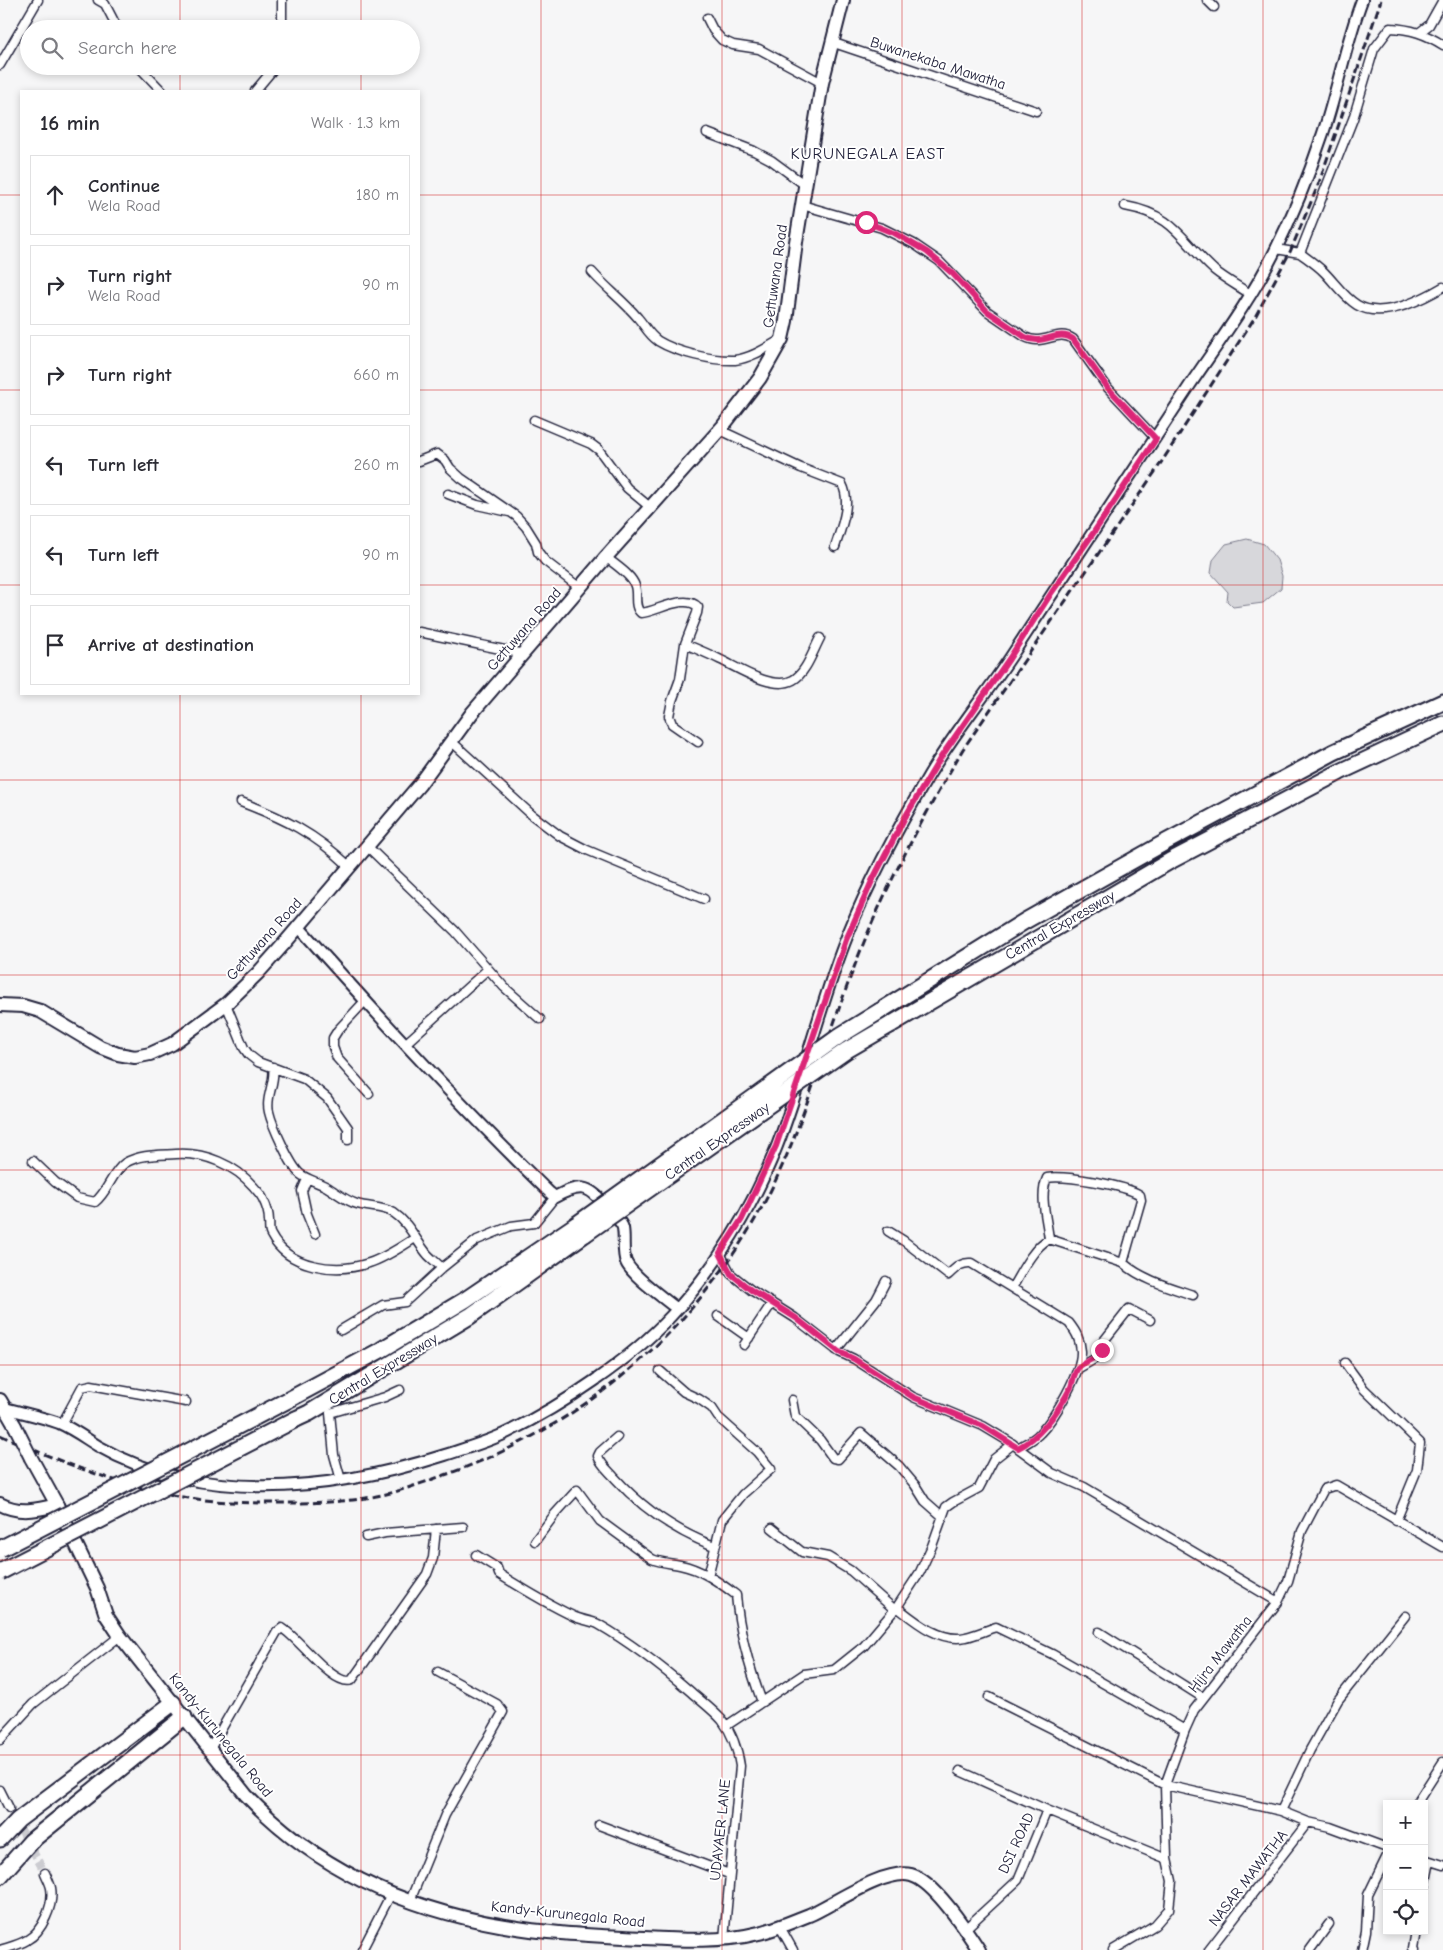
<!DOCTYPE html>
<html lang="en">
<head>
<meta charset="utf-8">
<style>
  :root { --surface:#fff; --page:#f7f7f7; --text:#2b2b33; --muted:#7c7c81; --line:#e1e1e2 }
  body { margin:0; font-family:"Comic Neue",sans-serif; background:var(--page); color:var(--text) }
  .controls { position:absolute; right:15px; bottom:15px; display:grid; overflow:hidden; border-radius:0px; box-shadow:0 2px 8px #0003 }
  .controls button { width:45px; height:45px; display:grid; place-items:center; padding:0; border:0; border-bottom:1px solid var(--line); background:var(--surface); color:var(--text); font:25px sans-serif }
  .stop { position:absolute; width:15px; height:15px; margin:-11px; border:4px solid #db2777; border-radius:50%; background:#fff }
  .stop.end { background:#db2777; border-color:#fff; box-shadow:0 1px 5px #0008 }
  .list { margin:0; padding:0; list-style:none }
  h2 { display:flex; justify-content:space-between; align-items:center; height:65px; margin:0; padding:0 20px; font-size:21px }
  h2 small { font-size:16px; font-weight:400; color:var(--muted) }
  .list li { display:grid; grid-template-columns:32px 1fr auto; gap:15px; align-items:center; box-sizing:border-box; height:80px; margin:0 10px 10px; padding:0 10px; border:1px solid var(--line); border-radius:0px }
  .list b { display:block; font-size:19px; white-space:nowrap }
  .list p { margin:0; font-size:16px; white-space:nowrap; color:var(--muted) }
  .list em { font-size:16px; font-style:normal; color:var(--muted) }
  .icon { flex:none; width:28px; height:28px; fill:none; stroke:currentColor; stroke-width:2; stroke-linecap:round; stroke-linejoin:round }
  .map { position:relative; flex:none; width:1443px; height:1950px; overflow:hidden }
  .search { position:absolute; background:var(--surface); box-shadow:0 2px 8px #0003; left:20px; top:20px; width:400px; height:55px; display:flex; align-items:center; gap:12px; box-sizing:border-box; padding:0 18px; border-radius:28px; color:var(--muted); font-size:19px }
  .panel { position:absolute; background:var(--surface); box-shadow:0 2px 8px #0003; left:20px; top:90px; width:400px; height:605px; border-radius:0px }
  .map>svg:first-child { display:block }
  .green { fill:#d7d7db; stroke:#7c7c8b }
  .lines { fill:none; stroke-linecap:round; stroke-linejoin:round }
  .minor-tunnel { stroke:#ccccd1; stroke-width:8; stroke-dasharray:8 4; stroke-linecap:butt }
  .minor-casing { stroke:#22223b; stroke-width:11 }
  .tertiary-casing { stroke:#22223b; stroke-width:14 }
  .primary-casing { stroke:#22223b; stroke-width:16 }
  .trunk-casing { stroke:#22223b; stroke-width:16 }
  .motorway-casing { stroke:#22223b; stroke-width:19 }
  .minor { stroke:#fff; stroke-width:8 }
  .tertiary { stroke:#fff; stroke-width:10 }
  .primary { stroke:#fff; stroke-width:12 }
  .trunk { stroke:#fff; stroke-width:12 }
  .motorway { stroke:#fff; stroke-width:15 }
  .rail { stroke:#22223b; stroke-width:3; stroke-dasharray:8 4; stroke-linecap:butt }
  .trunk-bridge-casing { stroke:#22223b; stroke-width:16; stroke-linecap:butt }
  .motorway-bridge-casing { stroke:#22223b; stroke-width:19; stroke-linecap:butt }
  .trunk-bridge { stroke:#fff; stroke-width:12 }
  .motorway-bridge { stroke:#fff; stroke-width:15 }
  .route { stroke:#db2777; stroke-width:6 }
  .grid { fill:none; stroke:#d62828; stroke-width:1; stroke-opacity:0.55 }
  .labels { text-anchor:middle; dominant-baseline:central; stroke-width:4; stroke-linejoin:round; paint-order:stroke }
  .street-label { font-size:15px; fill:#22223b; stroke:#fff }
  .neighbourhood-label { font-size:16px; letter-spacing:1px; fill:#22223b; stroke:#fff }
</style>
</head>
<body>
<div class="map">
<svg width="1443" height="1950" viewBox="0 0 1443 1950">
  <rect width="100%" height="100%" fill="#f6f6f7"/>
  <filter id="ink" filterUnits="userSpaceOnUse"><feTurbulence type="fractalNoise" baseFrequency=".02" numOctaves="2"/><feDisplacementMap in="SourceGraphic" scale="10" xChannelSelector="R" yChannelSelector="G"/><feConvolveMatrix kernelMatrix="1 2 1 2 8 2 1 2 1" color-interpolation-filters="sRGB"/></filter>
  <g filter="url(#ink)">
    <path class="green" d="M1247 539 1264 544 1277 560 1282 576 1281 588 1263 603 1233 607 1227 601 1228 592 1211 573 1213 560 1226 544Z"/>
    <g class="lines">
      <path class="minor-tunnel" d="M9 1808 45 1873"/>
      <g class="minor-casing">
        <path id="minor" d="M98 0 105 4 118 29
          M1207 0 1214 7
          M707 18 713 30 722 40 733 45 759 49 822 83
          M282 29V0
          M1420 32 1429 25 1443 0
          M831 42 1036 111
          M0 65 38 0
          M138 66 162 91
          M255 91 276 66
          M707 133 754 151 771 160 805 185
          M802 205 882 228 914 244 939 261 987 311 1025 337C1044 347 1057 328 1073 339L1108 388 1156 439
          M1125 206C1175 215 1181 240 1214 270 1225 279 1238 286 1250 294
          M1276 249 1300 253 1353 119 1374 49 1390 28C1411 29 1426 34 1443 45
          M1300 253C1308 259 1317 265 1324 272 1334 282 1344 297 1357 305 1382 320 1421 300 1443 287
          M592 272C606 288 624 301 638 318 645 326 648 334 658 341 676 352 712 361 735 360 751 358 766 348 780 340
          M534 420 591 444 599 450 627 488 651 508
          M720 430 801 468 842 484C852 503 841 528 835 547
          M419 461 437 454 445 460 450 468 461 478 516 516 526 527 536 543 538 552 545 561 580 588
          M448 494 477 505 509 512
          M606 557C615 565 632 575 635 586 638 595 633 606 641 613 656 612 686 593 698 607L697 613 685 644 680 679 672 701 669 716 672 724 698 742
          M419 632 524 654
          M685 644C697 649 709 654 721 660 738 668 773 691 793 680 806 673 813 651 820 638
          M451 741 532 815 560 836 587 850 704 899
          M241 802C285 819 314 833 349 866
          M367 846 455 931 504 987 540 1019
          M365 1001 338 1030 333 1038V1047L337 1058 369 1094
          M226 1004 244 1048 249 1055 258 1062 304 1079 327 1098 348 1128V1140
          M405 1044 488 969
          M273 1067C276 1082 265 1097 269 1112 272 1125 290 1165 300 1174 308 1180 318 1182 327 1187 337 1193 346 1201 357 1204 370 1208 382 1206 394 1213 409 1223 416 1241 428 1255 432 1259 437 1263 442 1268
          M33 1161 55 1182 77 1198 95 1202C108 1192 112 1172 125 1163 140 1154 159 1155 176 1154 205 1152 235 1165 254 1187 257 1191 261 1194 263 1199 266 1205 269 1214 269 1221 270 1225 268 1231 271 1235 288 1268 336 1274 369 1263 385 1258 401 1247 415 1238
          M307 1179 302 1191 307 1214 315 1234
          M1049 1239C1047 1220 1039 1196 1047 1178 1064 1175 1125 1185 1140 1195L1141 1200 1123 1263
          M720 1253 731 1274 751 1290 795 1318 839 1352 854 1359 913 1397 983 1426 1013 1444
          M1012 1288C1020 1274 1034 1246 1049 1239L1123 1263C1143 1280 1169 1287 1193 1295
          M718 1316 749 1338
          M341 1330 383 1305 405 1302 442 1268 477 1240 511 1226 534 1223 555 1197
          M744 1345 772 1303
          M836 1350 876 1300 886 1281
          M1345 1363 1364 1389 1420 1443 1417 1470 1396 1521
          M1079 1368 1098 1357 1102 1350 1103 1342 1129 1309 1150 1320
          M660 1371 684 1392 699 1399 712 1408 718 1417 757 1452 771 1469 743 1494 722 1520 708 1576
          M792 1400 795 1416 820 1440 833 1458 838 1459 861 1433 899 1466 915 1485 925 1501 942 1516
          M62 1424 82 1387 91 1385 186 1402
          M617 1437 600 1452 598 1456C601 1465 609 1471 615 1478 643 1509 675 1531 714 1546
          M1018 1448 1052 1473 1084 1487 1278 1602
          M341 1480 334 1455 330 1413 385 1397 400 1390
          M772 1528 802 1552 828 1557 851 1571 895 1610
          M366 1537 385 1533 463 1527
          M535 1541 555 1514 577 1490 600 1521 652 1559C662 1563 670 1563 680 1565 701 1569 719 1582 736 1595 739 1631 749 1667 762 1702
          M476 1555 497 1568 499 1574C523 1589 547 1604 573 1616 581 1620 592 1621 598 1624 631 1643 662 1667 691 1692 701 1701 713 1710 722 1720 732 1733 738 1751 740 1766L724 1939
          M897 1607C916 1622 941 1643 966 1637 976 1635 986 1630 996 1627L1052 1654 1185 1730
          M1099 1632 1202 1697
          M989 1697 1165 1785 1281 1811 1308 1822 1330 1827 1387 1848
          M726 1726 804 1674 834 1670 864 1646 897 1607 920 1572 932 1546 946 1507 953 1502 979 1488 994 1459 1013 1444 1018 1448C1026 1443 1034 1440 1040 1433 1055 1418 1082 1371 1081 1351 1080 1339 1076 1332 1069 1323L971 1263C960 1262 955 1269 948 1275L904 1241 888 1231
          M0 1740 33 1704 120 1636
          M210 1749 277 1632 282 1628C299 1638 334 1688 352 1680L427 1574 433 1558 436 1529
          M960 1771 1047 1810 1167 1859
          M0 1790 9 1808
          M1416 1804 1443 1762
          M1281 1811 1310 1750 1338 1700 1405 1616
          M599 1825 729 1874
          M1424 1859 1443 1865
          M1424 1891 1430 1861
          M410 1901 445 1815 503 1712 497 1704 438 1672
          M779 1925 793 1950
          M965 1929 1018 1880 1047 1810
          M0 1950C9 1947 19 1945 27 1940 42 1932 54 1905 51 1888 50 1883 47 1878 45 1873
          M362 1950 391 1894
          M1113 1950 1155 1925 1169 1909 1172 1881 1167 1859 1165 1785 1185 1730 1194 1710 1278 1602 1288 1581 1302 1531 1324 1489 1336 1485 1443 1547
          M1209 1950 1308 1822
          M1310 1950 1329 1924
          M1362 1950 1366 1931 1368 1895 1387 1856
          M1414 1950 1413 1948 1416 1931"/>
      </g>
      <g class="tertiary-casing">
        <path id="tertiary" d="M298 926C379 1017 462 1108 550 1193L555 1197C583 1182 590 1186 609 1210 613 1215 622 1222 623 1228 625 1239 622 1252 626 1262 632 1276 665 1299 677 1309
          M5 1408C23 1413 42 1417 59 1423 73 1429 85 1438 98 1446 124 1461 151 1471 181 1478 268 1496 361 1482 445 1455 466 1448 488 1442 508 1432 563 1405 629 1361 671 1316 716 1268 753 1207 777 1146 804 1077 820 1003 848 934 870 879 899 826 929 775 954 733 985 696 1012 655 1071 565 1131 476 1190 385 1219 342 1251 299 1274 253 1292 217 1308 178 1321 139 1337 94 1345 45 1362 0"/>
      </g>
      <g class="primary-casing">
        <path id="primary" d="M0 1005 23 1006 40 1011 100 1047 118 1054 135 1057 150 1054 172 1044 226 1004 258 973 283 945 420 784 472 713 606 557 723 426 760 378 782 339 786 321 796 242 822 83 843 0
          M0 1504C19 1514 37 1510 57 1505"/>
      </g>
      <g class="trunk-casing">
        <path id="trunk" d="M0 1400 15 1426
          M31 1458 57 1505 97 1588 106 1615 120 1636 246 1795C316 1869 405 1909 505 1926 544 1933 584 1935 624 1937 668 1939 716 1944 759 1933 776 1929 793 1921 809 1915 834 1904 885 1868 911 1875 934 1881 966 1930 979 1950"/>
      </g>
      <g class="motorway-casing">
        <path id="motorway" d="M880 1011 1025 921 1164 843 1334 752 1443 702
          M890 1025 1170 861 1340 772 1443 724
          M288 1400 381 1350 465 1300 577 1224
          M296 1419 309 1413 470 1316 585 1234
          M0 1839 18 1820 173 1703
          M0 1876 31 1841 184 1717"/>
      </g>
      <use href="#minor" class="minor"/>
      <use href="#tertiary" class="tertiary"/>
      <use href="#primary" class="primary"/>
      <use href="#trunk" class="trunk"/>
      <use href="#motorway" class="motorway"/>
      <path class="rail" d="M0 1435C58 1461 115 1484 177 1496 209 1502 242 1503 275 1503 307 1503 340 1503 372 1497 395 1493 417 1485 439 1477 578 1430 691 1336 762 1207 802 1134 822 1051 852 973 881 894 921 821 963 749L1157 469 1255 317 1290 252 1319 183 1381 0"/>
      <g class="trunk-bridge-casing">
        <path id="trunk-bridge" d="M15 1426 31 1458"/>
      </g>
      <g class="motorway-bridge-casing">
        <path id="motorway-bridge" d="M577 1224 841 1035 880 1011
          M585 1234 847 1050 890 1025
          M0 1549 288 1400
          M0 1572 296 1419"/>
      </g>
      <use href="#trunk-bridge" class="trunk-bridge"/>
      <use href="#motorway-bridge" class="motorway-bridge"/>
    </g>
  </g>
  <g class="lines" filter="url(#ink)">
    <path class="route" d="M866 222 896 234 927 252 953 274 987 311 1025 337C1044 347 1057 328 1073 339L1108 388 1156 439 1094 532 1052 592 1009 659 941 757 904 819 872 881 846 940 776 1146 742 1219 720 1253 731 1274 751 1290 796 1318 839 1352 854 1359 913 1397 983 1426 1018 1448C1042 1436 1059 1410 1071 1387 1073 1381 1074 1373 1078 1368 1085 1360 1095 1361 1102 1350"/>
  </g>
  <path class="grid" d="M180 0V29M361 0V29M541 0V1950M722 0V1950M902 0V1950M1082 0V1950M1263 0V1950M180 66V91M361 66V91M0 195H21M419 195H1443M0 390H21M419 390H1443M0 585H21M419 585H1443M180 694V1950M361 694V1950M0 780H1443M0 975H1443M0 1170H1443M0 1365H1443M0 1560H1443M0 1755H1443"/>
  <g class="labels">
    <g class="street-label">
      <text transform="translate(938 63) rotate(18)">Buwanekaba Mawatha</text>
      <text transform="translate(775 276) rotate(-82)">Gettuwana Road</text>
      <text transform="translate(524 629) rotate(-49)">Gettuwana Road</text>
      <text transform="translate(1060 925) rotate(-30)">Central Expressway</text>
      <text transform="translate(264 939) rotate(-48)">Gettuwana Road</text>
      <text transform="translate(717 1141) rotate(-35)">Central Expressway</text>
      <text transform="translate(383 1369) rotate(-31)">Central Expressway</text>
      <text transform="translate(1220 1654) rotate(-52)">Hijra Mawatha</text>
      <text transform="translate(221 1735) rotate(51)">Kandy-Kurunegala Road</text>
      <text transform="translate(720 1830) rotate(-84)">UDAYAER LANE</text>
      <text transform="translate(1016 1843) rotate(-65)">DSI ROAD</text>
      <text transform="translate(1248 1878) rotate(-52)">NASAR MAWATHA</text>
      <text transform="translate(568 1914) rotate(6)">Kandy-Kurunegala Road</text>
    </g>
    <g class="neighbourhood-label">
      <text x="868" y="154">KURUNEGALA EAST</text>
    </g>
  </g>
</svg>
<div class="controls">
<button>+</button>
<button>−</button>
<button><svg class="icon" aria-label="locate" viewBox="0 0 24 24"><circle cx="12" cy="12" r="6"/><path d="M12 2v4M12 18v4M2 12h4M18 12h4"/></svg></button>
</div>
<div class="stop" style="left:866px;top:222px"></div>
<div class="stop end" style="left:1102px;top:1350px"></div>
<div class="search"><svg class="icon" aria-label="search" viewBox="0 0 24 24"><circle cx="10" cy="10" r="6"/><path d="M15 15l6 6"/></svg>Search here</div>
<section class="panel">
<h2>16 min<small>Walk · 1.3 km</small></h2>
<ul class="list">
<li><svg class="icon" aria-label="ahead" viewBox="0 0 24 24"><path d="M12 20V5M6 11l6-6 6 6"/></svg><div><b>Continue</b><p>Wela Road</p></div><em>180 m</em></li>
<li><svg class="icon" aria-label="right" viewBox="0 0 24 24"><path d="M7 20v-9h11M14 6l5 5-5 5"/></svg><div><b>Turn right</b><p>Wela Road</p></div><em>90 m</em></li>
<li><svg class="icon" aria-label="right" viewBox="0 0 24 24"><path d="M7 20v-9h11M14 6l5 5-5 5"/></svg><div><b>Turn right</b></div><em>660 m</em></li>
<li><svg class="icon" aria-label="left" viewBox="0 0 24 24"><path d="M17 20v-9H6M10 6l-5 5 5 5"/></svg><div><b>Turn left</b></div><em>260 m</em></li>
<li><svg class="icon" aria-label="left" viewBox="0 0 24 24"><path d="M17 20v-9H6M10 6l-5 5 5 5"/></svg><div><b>Turn left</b></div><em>90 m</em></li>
<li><svg class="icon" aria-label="arrive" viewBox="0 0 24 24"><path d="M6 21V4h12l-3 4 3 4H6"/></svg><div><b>Arrive at destination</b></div></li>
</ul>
</section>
</div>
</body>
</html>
